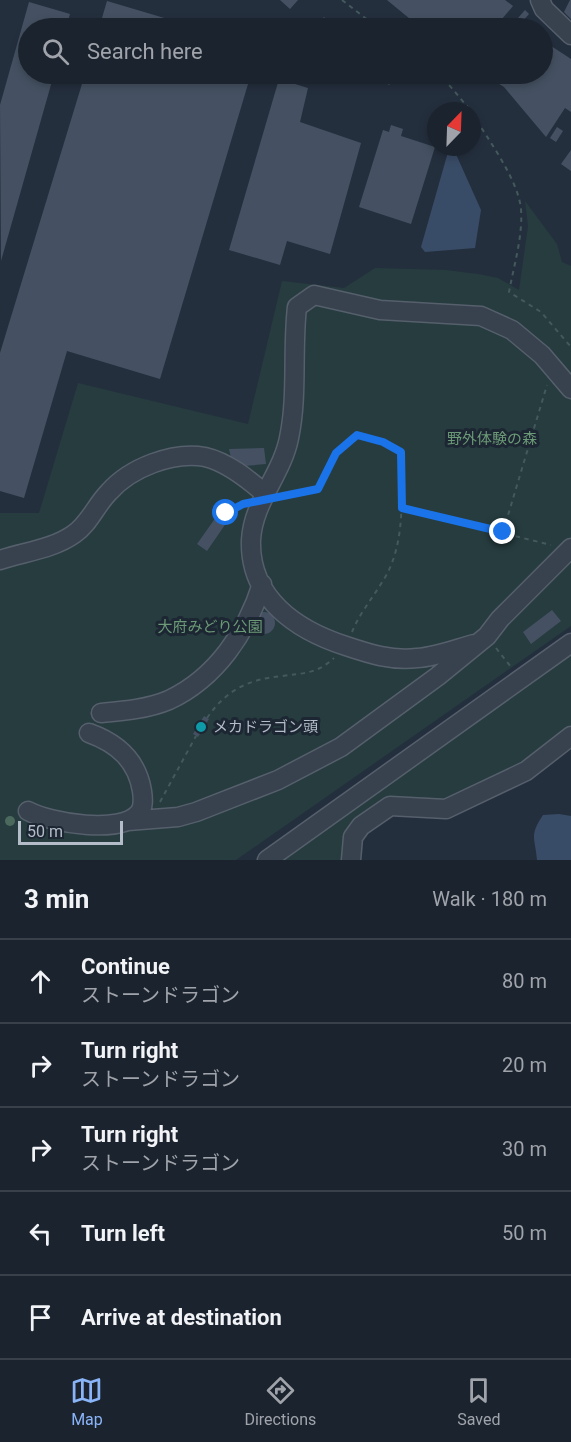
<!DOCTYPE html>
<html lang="en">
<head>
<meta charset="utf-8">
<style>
  :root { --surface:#1b232e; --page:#242b36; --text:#f1f3f6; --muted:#a0a4aa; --line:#39404a; --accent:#8ab4f8 }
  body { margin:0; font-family:Roboto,"Noto Sans JP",sans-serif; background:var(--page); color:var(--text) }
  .compass { position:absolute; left:427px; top:102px; width:54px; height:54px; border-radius:50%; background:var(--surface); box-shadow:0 3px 9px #0003; rotate:23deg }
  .scale { position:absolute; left:18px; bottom:15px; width:105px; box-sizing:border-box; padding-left:6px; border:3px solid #b4bcc9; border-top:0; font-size:16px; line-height:21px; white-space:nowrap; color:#b4bcc9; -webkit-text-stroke:4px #1d2633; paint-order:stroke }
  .stop { position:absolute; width:18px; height:18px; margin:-14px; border:4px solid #1a73e8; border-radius:50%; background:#fff }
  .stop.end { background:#1a73e8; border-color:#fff; box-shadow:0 2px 6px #0008 }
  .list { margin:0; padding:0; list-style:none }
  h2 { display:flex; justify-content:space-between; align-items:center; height:78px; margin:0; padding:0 24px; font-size:26px }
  h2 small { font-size:20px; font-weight:400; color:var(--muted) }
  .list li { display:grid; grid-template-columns:39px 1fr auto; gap:18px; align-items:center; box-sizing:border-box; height:84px; padding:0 24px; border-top:2px solid var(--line) }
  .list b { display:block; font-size:22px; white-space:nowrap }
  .list p { margin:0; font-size:20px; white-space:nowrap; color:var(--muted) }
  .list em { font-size:20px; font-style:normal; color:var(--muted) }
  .icon { flex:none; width:33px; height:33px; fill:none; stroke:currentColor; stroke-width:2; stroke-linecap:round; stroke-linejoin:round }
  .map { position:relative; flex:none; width:571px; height:860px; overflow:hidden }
  .search { position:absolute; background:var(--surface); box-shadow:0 3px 9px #0003; left:18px; right:18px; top:18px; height:66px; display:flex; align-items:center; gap:15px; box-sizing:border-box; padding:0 21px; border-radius:33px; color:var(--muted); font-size:22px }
  .sheet { height:498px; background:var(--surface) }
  nav { display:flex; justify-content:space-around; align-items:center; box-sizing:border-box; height:84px; border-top:2px solid var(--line); background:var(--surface); font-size:16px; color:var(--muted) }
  nav a { display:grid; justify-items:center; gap:3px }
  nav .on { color:var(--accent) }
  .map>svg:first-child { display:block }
  .green { fill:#263c3f }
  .water { fill:#394c67 }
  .building { fill:#455162 }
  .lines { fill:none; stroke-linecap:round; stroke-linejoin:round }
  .minor-casing { stroke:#565f6c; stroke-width:21 }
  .path { stroke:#44595c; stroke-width:2; stroke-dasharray:4.5 4.5; stroke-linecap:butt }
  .minor { stroke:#38414e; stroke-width:18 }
  .tree { fill:#4b6a5d }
  .route { stroke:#1a73e8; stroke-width:8 }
  .culture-dot { fill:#0f9aa8; stroke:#1d2633; stroke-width:2 }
  .labels { text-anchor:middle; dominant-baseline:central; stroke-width:6; stroke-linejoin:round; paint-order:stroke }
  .park-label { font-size:15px; fill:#6b9a76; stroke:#1d2633 }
  .poi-label { font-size:15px; fill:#b4bcc9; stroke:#1d2633; text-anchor:start }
</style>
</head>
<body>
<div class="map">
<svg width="571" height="860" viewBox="0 0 571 860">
  <rect width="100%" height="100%" fill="#242f3e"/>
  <path class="green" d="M525 201 557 244 562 262 571 266V626L236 860H0V513H39L78 383 248 424 282 281 344 288 375 268 446 270 478 274 498 278 519 290 528 226Z
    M571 655V726L499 781 445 802H389L346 860H279Z"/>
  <path class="water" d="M448 152H455L481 210 475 248 425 252 421 247Z
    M559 814 571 816V860H537C535 837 529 836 543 815Z"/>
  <path class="building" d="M280 0H298L290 9Z
    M387 0H505L513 6 496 26 498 28H421Z
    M570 0H571V19L564 12Z
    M107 1 198 28H99Z
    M29 2 70 14 66 28H28V74H54L1 261 0 105Z
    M525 10 529 14 523 21 518 18Z
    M324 17 334 28 313 27Z
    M341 18 348 24 345 28 336 25Z
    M542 40 571 59V112L565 108 546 137 504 87 483 74H542Z
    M85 74H251L160 379 67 351 24 498 0 491V353Z
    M376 74H398L389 85Z
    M279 79 308 88 300 122 361 143 330 254 287 241 280 265 229 250Z
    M391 125 403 129 401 136 435 147 411 224 359 207 383 130 389 132Z
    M557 127 563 131 556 142 550 138Z
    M571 150V171L561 164Z
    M264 448 266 464 233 467 229 449Z
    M221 510 231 516 207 551 197 544Z
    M552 610 561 621 531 644 523 632Z
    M253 623a11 11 0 1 1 22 0a11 11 0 1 1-22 0Z
    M204 716 209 719 198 737 193 734Z"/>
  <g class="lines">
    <g class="minor-casing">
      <path id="minor" d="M540 0 544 9 571 35
        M0 560C24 552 53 549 74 534 89 524 96 505 109 492 130 468 173 451 205 457 227 462 248 479 264 493
        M474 644C456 649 436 657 417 658 391 661 370 654 346 646 296 630 249 598 251 540 253 502 282 474 289 438 298 395 292 351 297 307L314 295 380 310 481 316 512 330 542 355 571 389
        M101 713C123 711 148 709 169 700 216 678 247 632 262 584
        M28 811C51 823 121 835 139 813 144 807 143 798 142 791 137 760 117 743 89 733
        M128 821 178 817 196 812 278 780 341 747 438 676 487 636 500 619 571 548
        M267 860 571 643
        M351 860 353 837 361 826 390 806 446 809 526 771 571 736"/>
    </g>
    <path class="path" d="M342 0 378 28
      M435 74 450 86 471 111
      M472 113C487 138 518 179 521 209 523 236 514 265 509 292L541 312 571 347
      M280 497 318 489 336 453 357 435 383 442 401 452C401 492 406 535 388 572 377 593 361 610 352 632
      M402 508 551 545
      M226 514 242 504
      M503 532 547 385
      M496 648 511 667
      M207 718C226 690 249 679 282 676 303 673 317 674 334 658
      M160 802 196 736"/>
    <use href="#minor" class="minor"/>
  </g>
  <circle class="tree" cx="10" cy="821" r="5"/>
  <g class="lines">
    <path class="route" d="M226 513 243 504 318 489 336 453 357 435 383 442 401 452 402 508 503 532"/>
  </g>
  <circle class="culture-dot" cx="201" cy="727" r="6"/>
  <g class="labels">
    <g class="park-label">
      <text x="492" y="439">野外体験の森</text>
      <text x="210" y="627">大府みどり公園</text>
    </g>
    <g class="poi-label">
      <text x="213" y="727">メカドラゴン頭</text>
    </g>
  </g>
</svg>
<svg class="compass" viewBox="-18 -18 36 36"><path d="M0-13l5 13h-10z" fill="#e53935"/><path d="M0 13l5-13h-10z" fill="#a0a4aa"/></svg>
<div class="scale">50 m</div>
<div class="stop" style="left:226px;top:513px"></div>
<div class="stop end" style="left:503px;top:532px"></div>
<div class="search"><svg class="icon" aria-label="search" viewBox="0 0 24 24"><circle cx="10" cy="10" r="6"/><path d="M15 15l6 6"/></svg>Search here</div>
</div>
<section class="sheet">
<h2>3 min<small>Walk · 180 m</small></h2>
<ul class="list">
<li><svg class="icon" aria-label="ahead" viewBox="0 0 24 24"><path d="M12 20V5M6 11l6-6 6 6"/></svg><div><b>Continue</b><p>ストーンドラゴン</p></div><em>80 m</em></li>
<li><svg class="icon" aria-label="right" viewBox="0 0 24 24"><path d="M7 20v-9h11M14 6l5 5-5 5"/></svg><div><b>Turn right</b><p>ストーンドラゴン</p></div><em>20 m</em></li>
<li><svg class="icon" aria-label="right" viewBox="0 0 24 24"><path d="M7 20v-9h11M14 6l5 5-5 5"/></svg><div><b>Turn right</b><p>ストーンドラゴン</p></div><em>30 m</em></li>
<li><svg class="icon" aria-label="left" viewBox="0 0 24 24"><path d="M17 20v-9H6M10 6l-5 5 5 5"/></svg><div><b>Turn left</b></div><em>50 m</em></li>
<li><svg class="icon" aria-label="arrive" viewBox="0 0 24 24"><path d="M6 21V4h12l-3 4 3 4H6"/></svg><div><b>Arrive at destination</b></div></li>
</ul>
</section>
<nav>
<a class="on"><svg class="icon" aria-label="map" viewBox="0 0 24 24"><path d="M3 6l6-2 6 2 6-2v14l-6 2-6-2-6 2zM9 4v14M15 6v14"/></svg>Map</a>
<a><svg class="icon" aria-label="directions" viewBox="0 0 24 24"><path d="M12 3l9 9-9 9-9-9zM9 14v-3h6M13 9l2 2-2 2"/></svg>Directions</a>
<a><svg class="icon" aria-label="saved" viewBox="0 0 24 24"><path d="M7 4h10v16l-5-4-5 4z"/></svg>Saved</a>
</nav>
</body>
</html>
